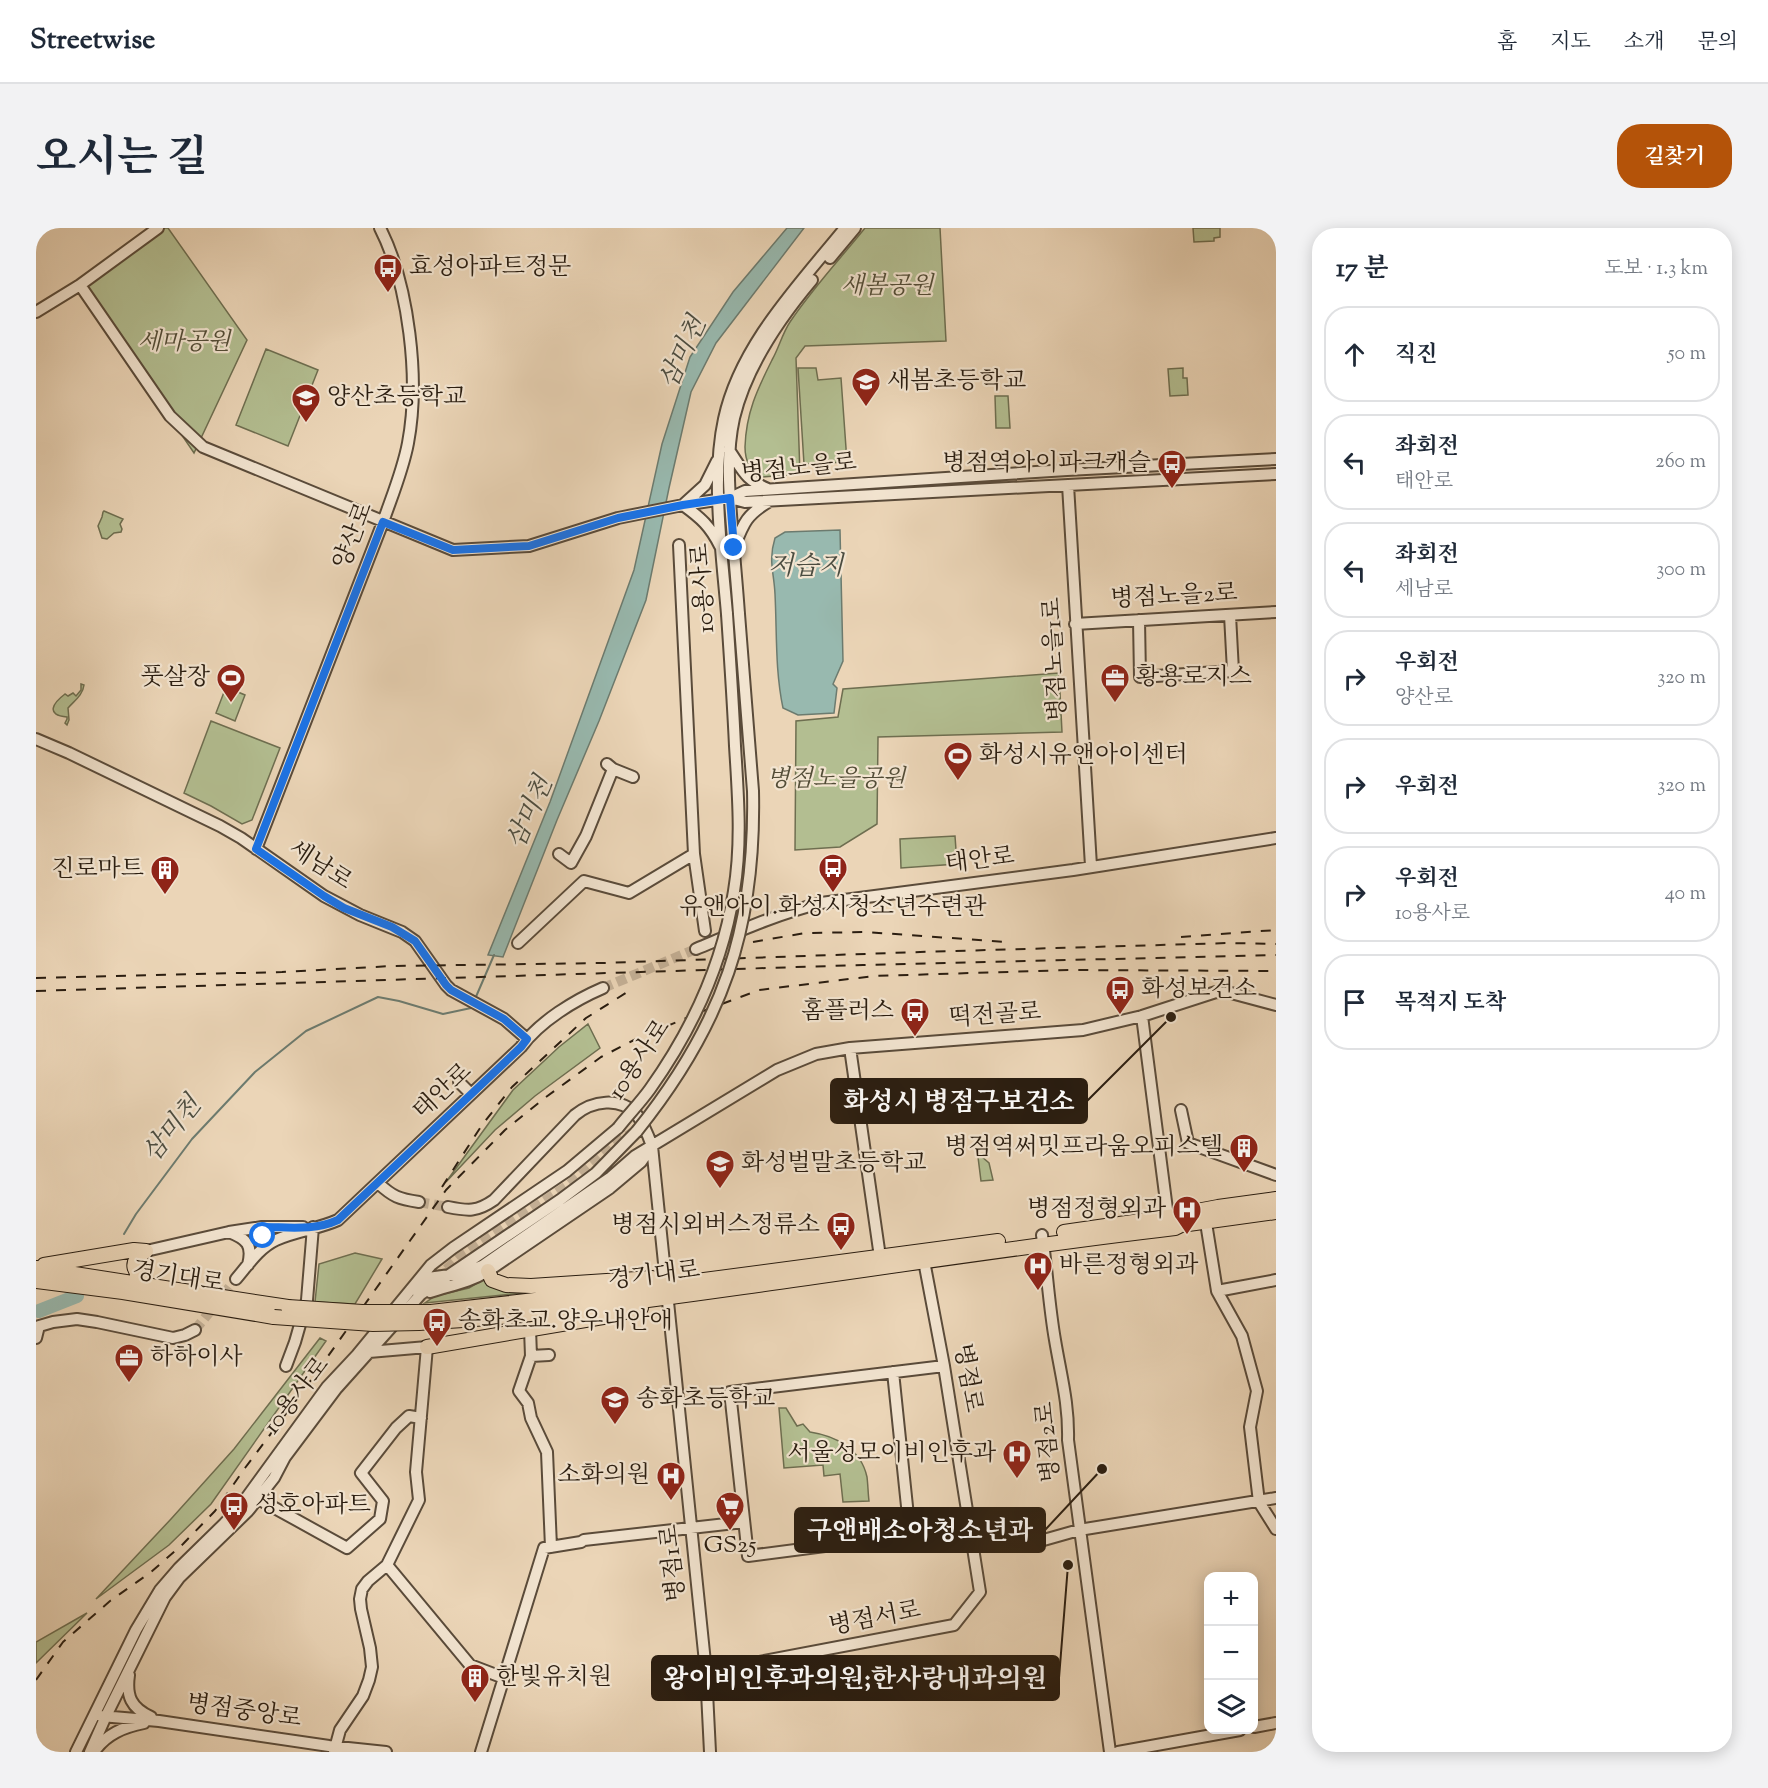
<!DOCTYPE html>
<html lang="ko">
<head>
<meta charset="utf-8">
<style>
  :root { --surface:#fff; --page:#f2f2f3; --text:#1f2937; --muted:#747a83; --line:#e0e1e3; --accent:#b45309 }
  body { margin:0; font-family:"Sorts Mill Goudy","Noto Serif KR",serif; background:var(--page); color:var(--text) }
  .controls { position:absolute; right:18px; bottom:18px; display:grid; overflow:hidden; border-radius:12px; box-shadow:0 3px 15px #0003 }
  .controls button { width:54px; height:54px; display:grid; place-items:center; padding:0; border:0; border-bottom:2px solid var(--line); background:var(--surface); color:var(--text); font:30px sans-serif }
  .stop { position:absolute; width:18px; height:18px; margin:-14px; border:4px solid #1a73e8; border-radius:50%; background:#fff }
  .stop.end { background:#1a73e8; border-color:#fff; box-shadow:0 2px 6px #0008 }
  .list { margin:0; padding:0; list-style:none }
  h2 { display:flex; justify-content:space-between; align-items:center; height:78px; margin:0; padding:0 24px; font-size:26px }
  h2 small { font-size:20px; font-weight:400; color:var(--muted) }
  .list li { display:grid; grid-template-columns:39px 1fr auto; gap:18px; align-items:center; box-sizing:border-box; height:96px; margin:0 12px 12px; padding:0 12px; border:2px solid var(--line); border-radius:24px }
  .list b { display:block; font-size:22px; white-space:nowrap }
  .list p { margin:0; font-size:20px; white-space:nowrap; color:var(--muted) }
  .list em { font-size:20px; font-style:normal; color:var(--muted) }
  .icon { flex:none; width:33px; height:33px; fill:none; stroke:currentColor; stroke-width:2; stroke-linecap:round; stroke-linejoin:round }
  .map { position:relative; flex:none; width:1240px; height:1524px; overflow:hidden; border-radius:24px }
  header { display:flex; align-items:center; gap:36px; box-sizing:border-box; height:84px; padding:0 30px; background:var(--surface); border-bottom:2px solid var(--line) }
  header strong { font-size:28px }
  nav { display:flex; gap:33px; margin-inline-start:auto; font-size:21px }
  .intro { display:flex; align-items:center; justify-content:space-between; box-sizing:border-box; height:144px; padding:0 36px }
  h1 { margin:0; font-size:42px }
  .button { padding:15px 27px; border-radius:24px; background:var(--accent); color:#fff; font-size:21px; font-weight:700 }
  main { display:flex; gap:36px; padding:0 36px }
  aside { flex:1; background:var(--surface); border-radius:24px; box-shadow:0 3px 15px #0003 }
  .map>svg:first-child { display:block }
  .green { fill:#b3be91; stroke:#6e6e50; stroke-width:1.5 }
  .water { fill:#98b9af; stroke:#6c7b6f; stroke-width:1.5 }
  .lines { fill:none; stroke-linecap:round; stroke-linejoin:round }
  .stream { stroke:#6c7b6f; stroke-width:2 }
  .river { stroke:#98b9af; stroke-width:14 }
  .minor-tunnel { stroke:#c4b096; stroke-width:10; stroke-dasharray:10 5; stroke-linecap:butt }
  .minor-casing { stroke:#5a4b3a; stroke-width:14 }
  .major-casing { stroke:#2a1d10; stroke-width:16 }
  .minor { stroke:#f2e4d0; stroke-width:10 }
  .major { stroke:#ebd5b7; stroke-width:14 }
  .rail { stroke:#2a1d10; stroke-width:2; stroke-dasharray:10 10; stroke-linecap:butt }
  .minor-bridge-casing { stroke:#5a4b3a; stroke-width:14; stroke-linecap:butt }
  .major-bridge-casing { stroke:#2a1d10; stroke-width:16; stroke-linecap:butt }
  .minor-bridge { stroke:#f2e4d0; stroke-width:10 }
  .major-bridge { stroke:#ebd5b7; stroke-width:14 }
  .route { stroke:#1a73e8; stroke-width:8 }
  .labels { text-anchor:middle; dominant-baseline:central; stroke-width:4.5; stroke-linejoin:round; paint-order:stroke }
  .poi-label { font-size:24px; fill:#2a1d10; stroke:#f2e4d0; text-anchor:start }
  .park-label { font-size:24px; font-style:italic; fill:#534d37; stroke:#f2e4d0 }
  .street-label { font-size:24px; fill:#2a1d10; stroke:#f2e4d0 }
  .water-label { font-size:26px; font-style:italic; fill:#4b4c40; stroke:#f2e4d0 }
  .leader { fill:none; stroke:#2a1d10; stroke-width:2 }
  .callout-dot { fill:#2a1d10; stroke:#f2e4d0; stroke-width:2 }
  .callout { fill:#2a1d10; stroke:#2a1d10; stroke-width:2 }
  .callout-label { font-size:26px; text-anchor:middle; font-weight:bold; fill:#fff }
</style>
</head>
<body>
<header>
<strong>Streetwise</strong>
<nav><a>홈</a><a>지도</a><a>소개</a><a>문의</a></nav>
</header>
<div class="intro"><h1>오시는 길</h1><a class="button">길찾기</a></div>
<main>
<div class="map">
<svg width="1240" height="1524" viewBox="0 0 1240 1524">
  <rect width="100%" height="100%" fill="#ebd5b7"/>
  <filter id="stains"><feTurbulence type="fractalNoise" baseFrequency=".00333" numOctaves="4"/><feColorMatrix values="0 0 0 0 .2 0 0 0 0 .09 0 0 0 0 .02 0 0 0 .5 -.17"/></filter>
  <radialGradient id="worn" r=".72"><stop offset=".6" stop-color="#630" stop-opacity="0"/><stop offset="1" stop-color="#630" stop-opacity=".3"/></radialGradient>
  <path class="green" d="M122 0H132L211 112 158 225 44 57Z
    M829 0H904L910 113 769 118 760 130 764 246 726 249C714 246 709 231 709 219 710 185 721 162 736 132 743 120 746 106 754 94 776 61 804 31 829 0Z
    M1157 0H1184V9L1178 10V13L1158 14Z
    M230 121 282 142 252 218 200 197Z
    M762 140H780L782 152 805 150 811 234 768 236Z
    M1147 140V150H1151L1152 167 1134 168 1132 141Z
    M959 168H972L974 200H960Z
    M68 283 87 291 84 296 86 301 85 304 78 305 71 311 66 310 62 298 66 289 67 284Z
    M1023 445 1026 504 842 509 841 596 804 619 759 622 760 493 802 489 807 461Z
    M45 456 48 457C47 467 38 473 32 480L33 492 31 497 29 495 31 491V489C9 487 17 475 29 466L32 468 37 465 40 468 45 462Z
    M190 459 209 467 199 493 180 485Z
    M175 493 244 520 216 592 206 596 175 578 148 565Z
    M919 608 921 636 865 640 864 611Z
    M552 796 564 820 499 868 459 902 410 954 477 862 523 819Z
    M942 929H946L953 935 957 952 945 953Z
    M319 1025 346 1031 319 1076 279 1074 283 1036Z
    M448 1051 506 1063 389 1075 399 1068 433 1060Z
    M284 1110 290 1113 175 1276 133 1317 60 1371 135 1291 198 1221Z
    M743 1180H750L761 1198 767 1196 774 1204C800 1208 825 1221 831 1249 832 1257 832 1265 833 1273L807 1274 804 1246 788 1248 787 1237 748 1240Z
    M51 1385 0 1435V1414Z"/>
  <path class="water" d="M751 0H768L680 115 655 164 633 260 610 372 563 493 521 592 467 729 452 727 514 574 598 342 626 216 654 129 697 64Z
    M804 302 807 433 797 456 801 460 798 485 762 487 747 480C739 442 741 405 739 366 738 344 732 333 739 310L749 304Z"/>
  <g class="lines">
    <path class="stream" d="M439 771 458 727
      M88 1006 100 986 156 911 219 844 270 803 342 769 363 773 407 786 435 780 437 777"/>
    <path class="river" d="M3 1083 41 1068"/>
    <path class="minor-tunnel" d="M567 760 660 721
      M383 974 412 979
      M399 1051 429 1025 534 956 583 913 596 905
      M159 1102 200 1051
      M48 1524 59 1500"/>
    <g class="minor-casing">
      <path id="minor" d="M794 30 819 0
        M44 57 134 188 167 219 417 322 493 318 582 290 647 277 694 270 709 263 1031 242 1240 231
        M0 84 44 57 122 0
        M693 222C707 242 708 251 732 261
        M1032 257 1055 638
        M694 270 709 274 1240 246
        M647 277 669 257 681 233
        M647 277C665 290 674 298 684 318
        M643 317 658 626 669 703
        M699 317C708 294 711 287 732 274
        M691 386C686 326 675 250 688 191 704 117 763 57 809 0
        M703 386C701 357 698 328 696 299 693 263 690 226 698 190 710 140 744 90 776 52
        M1103 392 1104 449 1197 443 1194 387
        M1039 396 1240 384
        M0 511 33 525 184 598 205 610 288 668 324 687 366 704 379 713 410 757 415 762 468 791 491 811
        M577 541 597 549
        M220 621 347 294C356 268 367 242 372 215 384 152 373 57 344 0
        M523 626 535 635 550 608 577 541 571 536
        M482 715 548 653 593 665 658 626
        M660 721C701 704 741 686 785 675L1037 642 1240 610
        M1106 788 1132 989
        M814 820 844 1029
        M423 854 435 866
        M1145 882 1152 915 1240 947
        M342 955C357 969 363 971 383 974
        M412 979C432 983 441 984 458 972L539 887C556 873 584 868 601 887 608 896 612 907 616 918L670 1444 674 1524
        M1171 1001 1181 1063 1206 1108 1221 1163 1214 1199 1223 1274 1240 1301
        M193 1004C211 1011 217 1017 212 1037
        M1006 1007C1011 1042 1013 1078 1019 1112 1025 1148 1033 1176 1032 1212L1074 1524
        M110 1023 193 1004 226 999H267
        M200 1051C212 1037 223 1020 240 1012 260 1003 282 1001 302 992L485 819C504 793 539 772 567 760
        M376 1062 392 1050 428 1045 446 1038 575 949 599 928 741 842 780 826 814 820 1047 802 1106 788 1180 764 1195 765 1240 777
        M1181 1063 1240 1052
        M394 1064C415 1057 432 1055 452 1043L574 960 605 934 614 921
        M0 1099 17 1094 41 1091 61 1094 137 1110 149 1107 159 1102
        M494 1101 495 1128 483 1163 492 1175 495 1190 511 1224 515 1319
        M0 1110 3 1098
        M495 1128 513 1127
        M250 1138 259 1114 271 1072 277 999
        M857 1144 874 1307 712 1328 694 1164 908 1138
        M218 1264 226 1273 311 1320 344 1291 347 1273 325 1245 360 1200 373 1188 385 1190
        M935 1308 997 1315 1043 1302 1240 1270
        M351 1337 434 1437 468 1450
        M670 1444 918 1397 944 1364 908 1138 888 1033
        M93 1447C90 1468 95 1480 115 1489
        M65 1488 123 1493 293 1518 350 1524
        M1218 1499 1240 1495
        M40 1524 100 1402 124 1362 143 1340 188 1296 203 1280 291 1159 321 1127 395 1037 417 1020 531 943 582 900
        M54 1524 70 1488 129 1369 143 1350 212 1283 238 1250 249 1229 300 1161 385 1066 524 972 560 945 601 903
        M58 1524C70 1506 88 1499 108 1495
        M298 1524 304 1502 327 1468 333 1452 336 1439 334 1420 325 1381 324 1371 326 1361 332 1353 351 1337 383 1272 380 1244 391 1119 333 1124
        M445 1524 508 1320 545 1314 548 1312 708 1294
        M1082 1524 1204 1502"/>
    </g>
    <g class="major-casing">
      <path id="major" d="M1150 985 1182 979 1240 971
        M1028 1004 1146 987H1161
        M110 1023C91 1035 98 1043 111 1056
        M8 1037 98 1022 110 1023
        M0 1040 252 1079
        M452 1043 456 1052 470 1057 495 1058 616 1050 620 1052
        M0 1053 87 1064 238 1089
        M395 1084 630 1057 962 1013
        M383 1095C492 1089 600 1074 707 1059 851 1039 995 1017 1139 1000L1145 997 1240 984
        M391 1119 573 1088 605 1080"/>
    </g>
    <use href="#minor" class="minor"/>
    <use href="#major" class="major"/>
    <path class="rail" d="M1145 709 1240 702
      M717 714 769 705 830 704 971 714
      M0 750 246 744 356 738 567 735 884 724 1193 715 1240 716
      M0 763 827 737 1240 727
      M406 959 446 897 476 859 550 790 593 763
      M0 1452 27 1414 74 1373 115 1344 147 1316 179 1283 209 1240 273 1155 410 962 469 902 510 869 565 829 598 812 662 785 723 762 838 748 1034 742 1240 743"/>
    <g class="minor-bridge-casing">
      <path id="minor-bridge" d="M582 900C592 887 604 875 614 861 656 802 687 735 698 663 706 615 702 566 699 518 697 474 694 430 691 386
        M601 903C687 796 720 700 717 563L703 386"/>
    </g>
    <g class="major-bridge-casing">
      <path id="major-bridge" d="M252 1079 326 1084H395
        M238 1089 337 1096 383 1095"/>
    </g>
    <use href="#minor-bridge" class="minor-bridge"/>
    <use href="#major-bridge" class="major-bridge"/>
  </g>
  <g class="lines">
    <path class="route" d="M227 1008 226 999C252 999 278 1003 302 992L485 819 491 811 468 791 415 762 410 757 379 713 356 699 308 680 288 668 220 621 347 294 417 322 493 318 582 290 647 277 694 270 698 320"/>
  </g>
  <defs>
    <g id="bus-pin" transform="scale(1.5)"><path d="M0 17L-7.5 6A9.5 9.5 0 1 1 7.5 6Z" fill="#8f2418" stroke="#f2e4d0"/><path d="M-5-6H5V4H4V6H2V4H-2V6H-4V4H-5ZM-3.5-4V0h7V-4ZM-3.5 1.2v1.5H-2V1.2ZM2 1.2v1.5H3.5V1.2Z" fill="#fff"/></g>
    <g id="school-pin" transform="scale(1.5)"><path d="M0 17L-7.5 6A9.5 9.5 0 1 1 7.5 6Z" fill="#8f2418" stroke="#f2e4d0"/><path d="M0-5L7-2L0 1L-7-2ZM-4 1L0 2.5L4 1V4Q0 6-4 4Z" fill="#fff"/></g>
    <g id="stadium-pin" transform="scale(1.5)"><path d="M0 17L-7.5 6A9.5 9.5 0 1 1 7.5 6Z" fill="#8f2418" stroke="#f2e4d0"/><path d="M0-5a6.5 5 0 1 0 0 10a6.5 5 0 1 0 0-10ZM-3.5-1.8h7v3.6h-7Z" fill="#fff"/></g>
    <g id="office-pin" transform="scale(1.5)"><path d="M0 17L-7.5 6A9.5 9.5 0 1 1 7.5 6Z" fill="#8f2418" stroke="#f2e4d0"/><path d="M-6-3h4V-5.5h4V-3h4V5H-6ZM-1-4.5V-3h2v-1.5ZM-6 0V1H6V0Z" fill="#fff"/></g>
    <g id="building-pin" transform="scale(1.5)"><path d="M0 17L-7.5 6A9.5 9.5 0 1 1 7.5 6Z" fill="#8f2418" stroke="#f2e4d0"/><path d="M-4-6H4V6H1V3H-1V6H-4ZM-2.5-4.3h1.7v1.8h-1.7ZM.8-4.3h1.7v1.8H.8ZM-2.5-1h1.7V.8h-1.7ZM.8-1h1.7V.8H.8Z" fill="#fff"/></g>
    <g id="hospital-pin" transform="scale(1.5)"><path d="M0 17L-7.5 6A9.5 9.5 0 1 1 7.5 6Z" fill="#8f2418" stroke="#f2e4d0"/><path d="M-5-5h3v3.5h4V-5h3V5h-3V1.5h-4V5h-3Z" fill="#fff"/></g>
    <g id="supermarket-pin" transform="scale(1.5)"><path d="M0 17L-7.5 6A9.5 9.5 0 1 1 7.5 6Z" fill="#8f2418" stroke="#f2e4d0"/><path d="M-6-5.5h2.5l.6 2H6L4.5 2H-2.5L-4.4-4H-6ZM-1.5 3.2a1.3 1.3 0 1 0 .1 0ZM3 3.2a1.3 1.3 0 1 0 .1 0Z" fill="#fff"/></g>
  </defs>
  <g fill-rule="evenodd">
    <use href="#bus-pin" x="352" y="40"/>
    <use href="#school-pin" x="830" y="154"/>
    <use href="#school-pin" x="270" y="170"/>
    <use href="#bus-pin" x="1136" y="236"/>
    <use href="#stadium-pin" x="195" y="450"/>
    <use href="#office-pin" x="1079" y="450"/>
    <use href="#stadium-pin" x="922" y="528"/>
    <use href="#bus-pin" x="797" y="640"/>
    <use href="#building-pin" x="129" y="642"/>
    <use href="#bus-pin" x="1084" y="762"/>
    <use href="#bus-pin" x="879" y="784"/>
    <use href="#building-pin" x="1208" y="920"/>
    <use href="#school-pin" x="684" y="936"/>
    <use href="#hospital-pin" x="1151" y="982"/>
    <use href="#bus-pin" x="805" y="998"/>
    <use href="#hospital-pin" x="1002" y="1038"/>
    <use href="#bus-pin" x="401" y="1094"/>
    <use href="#office-pin" x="93" y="1130"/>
    <use href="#school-pin" x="579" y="1172"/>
    <use href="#hospital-pin" x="981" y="1226"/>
    <use href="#hospital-pin" x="635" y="1248"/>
    <use href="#bus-pin" x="198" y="1278"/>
    <use href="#supermarket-pin" x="694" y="1278"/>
    <use href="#building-pin" x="439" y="1450"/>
  </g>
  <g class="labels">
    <g class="poi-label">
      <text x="373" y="40">효성아파트정문</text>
      <text x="851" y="154">새봄초등학교</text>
      <text x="291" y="170">양산초등학교</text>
      <text x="1115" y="236" text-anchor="end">병점역아이파크캐슬</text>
      <text x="174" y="450" text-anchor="end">풋살장</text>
      <text x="1100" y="450">황용로지스</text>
      <text x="943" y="528">화성시유앤아이센터</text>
      <text x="108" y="642" text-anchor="end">진로마트</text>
      <text x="797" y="680" text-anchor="middle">유앤아이.화성시청소년수련관</text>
      <text x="1105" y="762">화성보건소</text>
      <text x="858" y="784" text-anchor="end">홈플러스</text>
      <text x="1187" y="920" text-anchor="end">병점역써밋프라움오피스텔</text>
      <text x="705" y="936">화성벌말초등학교</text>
      <text x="1130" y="982" text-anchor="end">병점정형외과</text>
      <text x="784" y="998" text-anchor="end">병점시외버스정류소</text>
      <text x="1023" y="1038">바른정형외과</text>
      <text x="422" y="1094">송화초교.양우내안애</text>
      <text x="114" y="1130">하하이사</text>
      <text x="600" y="1172">송화초등학교</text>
      <text x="960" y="1226" text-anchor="end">서울성모이비인후과</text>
      <text x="614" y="1248" text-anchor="end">소화의원</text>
      <text x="219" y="1278">성호아파트</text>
      <text x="694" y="1318" text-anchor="middle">GS25</text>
      <text x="460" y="1450">한빛유치원</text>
    </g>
    <g class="park-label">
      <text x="851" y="59">새봄공원</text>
      <text x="148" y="115">세마공원</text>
      <text x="800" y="552">병점노을공원</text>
    </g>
    <g class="street-label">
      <text transform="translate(763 241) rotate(-6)">병점노을로</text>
      <text transform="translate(318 308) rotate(-69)">양산로</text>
      <text transform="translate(668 360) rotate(-94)">10용사로</text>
      <text transform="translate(1138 369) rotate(-3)">병점노을2로</text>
      <text transform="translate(1020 431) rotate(-93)">병점노을1로</text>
      <text transform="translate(944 633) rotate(-7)">태안로</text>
      <text transform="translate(284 638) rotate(33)">세남로</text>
      <text transform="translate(959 788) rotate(-4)">떡전골로</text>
      <text transform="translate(604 832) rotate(-56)">10용사로</text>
      <text transform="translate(407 864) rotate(-43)">태안로</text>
      <text transform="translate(618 1048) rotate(-7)">경기대로</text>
      <text transform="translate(142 1050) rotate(9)">경기대로</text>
      <text transform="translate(931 1150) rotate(80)">병점로</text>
      <text transform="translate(261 1168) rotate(-52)">10용사로</text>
      <text transform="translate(1013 1214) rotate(-95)">병점2로</text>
      <text transform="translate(638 1335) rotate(-96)">병점1로</text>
      <text transform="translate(839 1391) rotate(-11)">병점서로</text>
      <text transform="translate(208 1484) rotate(8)">병점중앙로</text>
    </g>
    <g class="water-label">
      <text transform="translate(648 125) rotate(-65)">삼미천</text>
      <text x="770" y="339">저습지</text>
      <text transform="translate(495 585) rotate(-66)">삼미천</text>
      <text transform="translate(137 902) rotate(-51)">삼미천</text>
    </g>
  </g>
  <path class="leader" d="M1135 789L1051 873M1066 1241L1009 1302M1032 1337L1023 1450"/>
  <g class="callout-dot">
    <circle cx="1135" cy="789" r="6"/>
    <circle cx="1066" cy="1241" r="6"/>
    <circle cx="1032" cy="1337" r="6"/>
  </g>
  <g class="callout">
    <rect x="795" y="851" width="256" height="44" rx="6"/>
    <rect x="759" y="1280" width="250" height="44" rx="6"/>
    <rect x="616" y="1428" width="407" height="44" rx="6"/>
  </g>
  <g class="callout-label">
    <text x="923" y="882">화성시 병점구보건소</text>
    <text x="884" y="1311">구앤배소아청소년과</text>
    <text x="819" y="1459">왕이비인후과의원;한사랑내과의원</text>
  </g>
  <rect width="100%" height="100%" filter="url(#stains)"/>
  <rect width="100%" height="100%" fill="url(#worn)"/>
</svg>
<div class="controls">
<button>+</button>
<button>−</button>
<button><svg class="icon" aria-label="layers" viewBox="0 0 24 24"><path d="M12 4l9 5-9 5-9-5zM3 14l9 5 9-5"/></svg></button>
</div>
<div class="stop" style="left:227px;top:1008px"></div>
<div class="stop end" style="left:698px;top:320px"></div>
</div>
<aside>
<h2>17 분<small>도보 · 1.3 km</small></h2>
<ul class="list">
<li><svg class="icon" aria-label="ahead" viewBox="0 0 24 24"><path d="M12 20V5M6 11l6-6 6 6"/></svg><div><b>직진</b></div><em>50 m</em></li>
<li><svg class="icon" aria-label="left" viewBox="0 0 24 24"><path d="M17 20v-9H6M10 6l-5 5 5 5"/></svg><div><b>좌회전</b><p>태안로</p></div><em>260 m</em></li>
<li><svg class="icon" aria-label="left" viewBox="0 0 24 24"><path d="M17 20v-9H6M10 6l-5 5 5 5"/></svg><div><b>좌회전</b><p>세남로</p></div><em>300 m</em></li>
<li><svg class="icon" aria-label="right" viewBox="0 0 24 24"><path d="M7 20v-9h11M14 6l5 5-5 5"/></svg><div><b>우회전</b><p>양산로</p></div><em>320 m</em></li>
<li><svg class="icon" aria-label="right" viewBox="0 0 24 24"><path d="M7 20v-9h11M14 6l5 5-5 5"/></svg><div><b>우회전</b></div><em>320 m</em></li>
<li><svg class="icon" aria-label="right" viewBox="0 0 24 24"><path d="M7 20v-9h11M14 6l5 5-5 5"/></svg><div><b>우회전</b><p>10용사로</p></div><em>40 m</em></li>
<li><svg class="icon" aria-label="arrive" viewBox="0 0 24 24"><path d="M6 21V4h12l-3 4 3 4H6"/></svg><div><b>목적지 도착</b></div></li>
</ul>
</aside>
</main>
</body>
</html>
